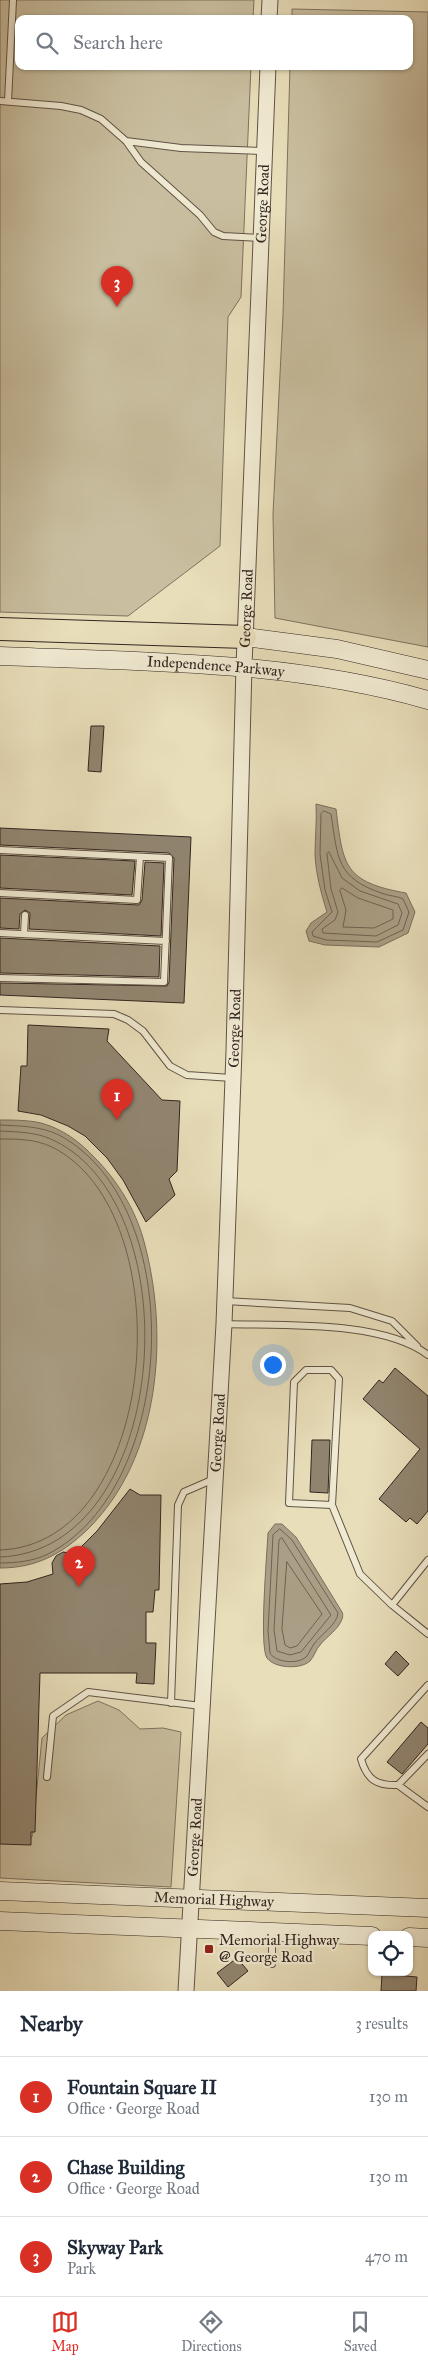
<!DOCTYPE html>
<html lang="en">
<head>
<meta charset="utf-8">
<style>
  :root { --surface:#fff; --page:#f6f6f7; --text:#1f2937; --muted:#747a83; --line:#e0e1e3; --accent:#d93025 }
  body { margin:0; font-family:"IM FELL Great Primer",serif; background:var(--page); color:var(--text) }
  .controls { position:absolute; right:15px; bottom:15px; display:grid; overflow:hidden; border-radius:10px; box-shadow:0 1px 4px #0004 }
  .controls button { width:45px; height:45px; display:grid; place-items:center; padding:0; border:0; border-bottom:1px solid var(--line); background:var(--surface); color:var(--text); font:25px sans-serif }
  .you { position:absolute; left:272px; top:1364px; width:18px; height:18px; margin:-12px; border:4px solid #fff; border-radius:50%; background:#1a73e8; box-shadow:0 0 0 8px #1a73e833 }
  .badge { display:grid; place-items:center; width:32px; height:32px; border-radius:50%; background:var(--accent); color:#fff; font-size:16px; font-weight:700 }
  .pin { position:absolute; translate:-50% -41px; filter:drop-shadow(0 1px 2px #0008) }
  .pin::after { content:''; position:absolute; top:26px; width:18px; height:15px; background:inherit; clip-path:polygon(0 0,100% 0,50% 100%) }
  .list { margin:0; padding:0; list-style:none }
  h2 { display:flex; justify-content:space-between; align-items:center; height:65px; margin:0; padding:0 20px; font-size:21px }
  h2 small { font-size:16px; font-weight:400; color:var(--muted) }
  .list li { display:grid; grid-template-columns:32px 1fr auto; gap:15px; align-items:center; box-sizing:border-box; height:80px; padding:0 20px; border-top:1px solid var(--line) }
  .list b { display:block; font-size:19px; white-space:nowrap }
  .list p { margin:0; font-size:16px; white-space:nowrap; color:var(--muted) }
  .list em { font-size:16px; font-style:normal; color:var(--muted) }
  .icon { flex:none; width:28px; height:28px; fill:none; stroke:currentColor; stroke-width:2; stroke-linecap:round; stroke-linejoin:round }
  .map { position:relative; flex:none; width:428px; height:1991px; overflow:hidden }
  .search { position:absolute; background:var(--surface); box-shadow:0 1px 4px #0004; left:15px; right:15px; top:15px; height:55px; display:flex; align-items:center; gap:12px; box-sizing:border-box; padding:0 18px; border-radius:10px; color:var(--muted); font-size:19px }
  .sheet { height:305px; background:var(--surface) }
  nav { display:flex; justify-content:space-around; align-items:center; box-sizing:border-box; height:70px; border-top:1px solid var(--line); background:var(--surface); font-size:14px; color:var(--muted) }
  nav a { display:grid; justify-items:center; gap:2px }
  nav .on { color:var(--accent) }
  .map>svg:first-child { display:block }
  .green { fill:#c9bfa0; stroke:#7e7260 }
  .water { fill:#aa9f86; stroke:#7a6e5d }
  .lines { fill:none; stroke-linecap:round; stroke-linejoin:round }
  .shore { stroke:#6e6253; stroke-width:1 }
  .building { fill:#918570; stroke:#322520 }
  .service-casing { stroke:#605346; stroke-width:8 }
  .tertiary-casing { stroke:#605346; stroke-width:17 }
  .secondary-casing { stroke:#322520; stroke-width:19 }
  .motorway-casing { stroke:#322520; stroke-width:24 }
  .service { stroke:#f0ead2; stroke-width:6 }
  .tertiary { stroke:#f0ead2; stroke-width:15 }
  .secondary { stroke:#f0ead2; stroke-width:18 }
  .motorway { stroke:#e8deba; stroke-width:22 }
  .poi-dot { fill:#8f2418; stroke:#f0ead2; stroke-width:2 }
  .labels { text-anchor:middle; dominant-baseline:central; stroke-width:4.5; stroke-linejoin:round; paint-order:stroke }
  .street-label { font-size:15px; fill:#322520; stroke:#f0ead2 }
  .poi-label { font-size:15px; fill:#322520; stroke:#f0ead2; text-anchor:start }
</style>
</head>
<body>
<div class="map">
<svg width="428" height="1991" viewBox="0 0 428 1991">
  <rect width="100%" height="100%" fill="#e8deba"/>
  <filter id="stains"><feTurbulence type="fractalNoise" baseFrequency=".004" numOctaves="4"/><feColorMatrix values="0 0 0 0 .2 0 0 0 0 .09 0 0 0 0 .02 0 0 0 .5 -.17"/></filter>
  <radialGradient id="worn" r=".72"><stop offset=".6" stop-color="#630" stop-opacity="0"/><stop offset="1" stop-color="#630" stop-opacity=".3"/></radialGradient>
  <path class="green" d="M0 0H254L253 19H19V66H251L241 297 228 317 220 546 128 616 0 612Z
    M292 9 428 12V647L275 618 273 514 283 315 290 66H409V19H292Z
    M98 1701 119 1710 140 1729 163 1728 181 1732 171 1887 0 1878V1837H32L42 1738 66 1715Z"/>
  <path class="water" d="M316 804 336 809C343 866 344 882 406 893L415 912 408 933 379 947 325 945 309 941 306 931 311 923 327 912C321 893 316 874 315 855 315 838 317 821 316 804Z
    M0 1120C13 1120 28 1120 41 1123 63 1129 80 1142 95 1158 116 1179 135 1209 143 1238 170 1333 161 1458 87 1530 62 1554 36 1568 0 1568Z
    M275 1524H282L296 1537 342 1612C343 1613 343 1618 342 1619 339 1629 326 1637 320 1645 316 1649 314 1657 310 1661 300 1670 274 1668 267 1658 259 1647 267 1553 268 1533Z"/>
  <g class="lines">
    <path class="shore" d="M324 811 331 814C338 859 336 878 384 894 390 896 397 896 403 899L409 912 403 930 377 942 326 940 313 936 312 932 332 912 325 890 320 854 321 814Z
      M329 852 342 878 360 891 398 904 402 913 398 925 376 936 323 933 322 929 335 920 338 912 331 889 327 854Z
      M342 888 358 898 393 910V919L374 928 343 927 346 910 340 891Z
      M0 1125C20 1126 40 1126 59 1135 190 1205 178 1488 48 1554 34 1561 16 1563 0 1563
      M0 1131C19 1132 38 1132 55 1141 193 1209 170 1551 0 1557
      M0 1139C18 1139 35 1139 52 1147 184 1213 160 1545 0 1550
      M280 1529 292 1540 338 1613C337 1625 320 1635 314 1644 311 1648 309 1654 306 1657 297 1665 275 1662 270 1653L268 1631 273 1535Z
      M282 1538 331 1615 301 1652 290 1655 277 1651 274 1630 279 1540Z
      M287 1562 322 1614 297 1646 290 1648 285 1645 282 1629Z"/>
  </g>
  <path class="building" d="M91 726H104L101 772 88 771Z
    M0 828 191 837 184 1003 0 995V983L167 986 169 982 174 858 169 853 0 845Z
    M0 855 135 861 132 895 0 888Z
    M145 862 164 863 161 936 29 929 30 913 25 910 20 914 19 929 0 928V898L139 905 142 900Z
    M0 938 160 946 159 977 0 973Z
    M28 1025 109 1029 107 1041 162 1100 180 1101 177 1171 169 1179 175 1195 146 1222 123 1180 107 1158 85 1136 68 1126 41 1115 18 1111 21 1066H27Z
    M395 1368 428 1396V1511L417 1524 410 1518 406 1522 379 1499 420 1449 363 1399 379 1380 383 1383Z
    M312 1440H330L328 1493 310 1492Z
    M130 1489 140 1495H161L159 1590H155L153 1612H146V1643H156L154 1684 136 1683 137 1673H40L35 1832H31V1845L0 1844V1584L27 1582 53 1574 52 1563 56 1556 63 1552 74 1554 97 1531Z
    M396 1651 409 1664 398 1676 385 1664Z
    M421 1722 428 1728V1744L402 1774 387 1762Z
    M237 1958 248 1971 228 1987 217 1973Z
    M382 1974 417 1977 416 1991H381Z"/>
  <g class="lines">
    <g class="service-casing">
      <path id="service" d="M0 101 61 106 81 110 101 119 126 141 141 162 200 215 214 232 223 236 261 238
        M8 101 13 0
        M126 141 181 148 264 151
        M0 850 169 858 164 982 0 978
        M0 893 137 900 140 857
        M0 933 166 941
        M24 934 25 915
        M0 1010 114 1014 128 1020 143 1031 170 1066 187 1075 232 1078
        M225 1301 350 1308 392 1321 417 1346
        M224 1324C282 1326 381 1320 428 1355
        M332 1505 339 1379 331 1370H306L294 1382 289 1503 332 1505 360 1574 392 1605
        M428 1560 392 1605 428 1634
        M428 1685 361 1759C367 1780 377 1786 398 1785L428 1754
        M171 1703 178 1505 184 1492 214 1479
        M47 1777 53 1716 88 1692 201 1706
        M398 1785 428 1807
        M272 1933V1964"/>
    </g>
    <g class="tertiary-casing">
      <g id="tertiary">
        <path d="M269 19 270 0"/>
        <path id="s1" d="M186 1991 224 1324 234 1051 244 666 268 66"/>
      </g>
    </g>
    <g class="secondary-casing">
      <g id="secondary">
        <path d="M245 637 337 649 428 670"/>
        <path id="s2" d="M0 656C145 662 287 660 428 700"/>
        <path id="s3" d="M0 1891 428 1908"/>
        <path d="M0 1921 372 1936"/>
        <path d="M409 1937 428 1938"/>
      </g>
    </g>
    <g class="motorway-casing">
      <path id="motorway" d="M0 629 245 637"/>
    </g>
    <use href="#service" class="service"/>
    <use href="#tertiary" class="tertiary"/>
    <use href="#secondary" class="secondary"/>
    <use href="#motorway" class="motorway"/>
  </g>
  <rect class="poi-dot" x="204" y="1944" width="10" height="10" rx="2.5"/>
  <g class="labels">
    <g class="street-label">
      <text stroke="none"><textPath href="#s1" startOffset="1789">George Road</textPath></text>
      <text stroke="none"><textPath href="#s1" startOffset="1384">George Road</textPath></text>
      <text stroke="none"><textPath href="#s2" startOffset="216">Independence Parkway</textPath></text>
      <text stroke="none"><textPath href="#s1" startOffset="964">George Road</textPath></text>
      <text stroke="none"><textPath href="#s1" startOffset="559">George Road</textPath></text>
      <text stroke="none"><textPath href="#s1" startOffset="154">George Road</textPath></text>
      <text stroke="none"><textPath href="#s3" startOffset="214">Memorial Highway</textPath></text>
    </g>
    <g class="poi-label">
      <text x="219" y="1940">Memorial Highway<tspan x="219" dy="17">@ George Road</tspan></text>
    </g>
  </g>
  <rect width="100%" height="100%" filter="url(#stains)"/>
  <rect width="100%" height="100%" fill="url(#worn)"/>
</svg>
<div class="controls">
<button><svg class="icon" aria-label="locate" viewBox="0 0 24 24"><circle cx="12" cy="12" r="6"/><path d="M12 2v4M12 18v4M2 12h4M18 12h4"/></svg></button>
</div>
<div class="you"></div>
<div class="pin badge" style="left:117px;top:1120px">1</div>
<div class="pin badge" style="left:79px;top:1587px">2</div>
<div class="pin badge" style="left:117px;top:307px">3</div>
<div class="search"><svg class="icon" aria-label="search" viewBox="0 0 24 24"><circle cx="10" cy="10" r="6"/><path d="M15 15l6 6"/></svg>Search here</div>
</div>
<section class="sheet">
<h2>Nearby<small>3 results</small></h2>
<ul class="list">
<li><span class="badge">1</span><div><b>Fountain Square II</b><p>Office · George Road</p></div><em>130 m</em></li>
<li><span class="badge">2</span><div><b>Chase Building</b><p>Office · George Road</p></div><em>130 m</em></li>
<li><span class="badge">3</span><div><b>Skyway Park</b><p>Park</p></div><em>470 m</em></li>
</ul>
</section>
<nav>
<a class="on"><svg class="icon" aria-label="map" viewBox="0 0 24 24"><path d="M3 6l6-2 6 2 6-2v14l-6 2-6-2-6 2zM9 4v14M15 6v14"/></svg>Map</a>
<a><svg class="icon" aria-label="directions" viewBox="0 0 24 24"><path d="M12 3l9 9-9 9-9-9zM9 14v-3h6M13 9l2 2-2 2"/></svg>Directions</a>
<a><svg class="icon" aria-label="saved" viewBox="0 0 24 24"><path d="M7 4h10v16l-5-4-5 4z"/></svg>Saved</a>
</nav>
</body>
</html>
